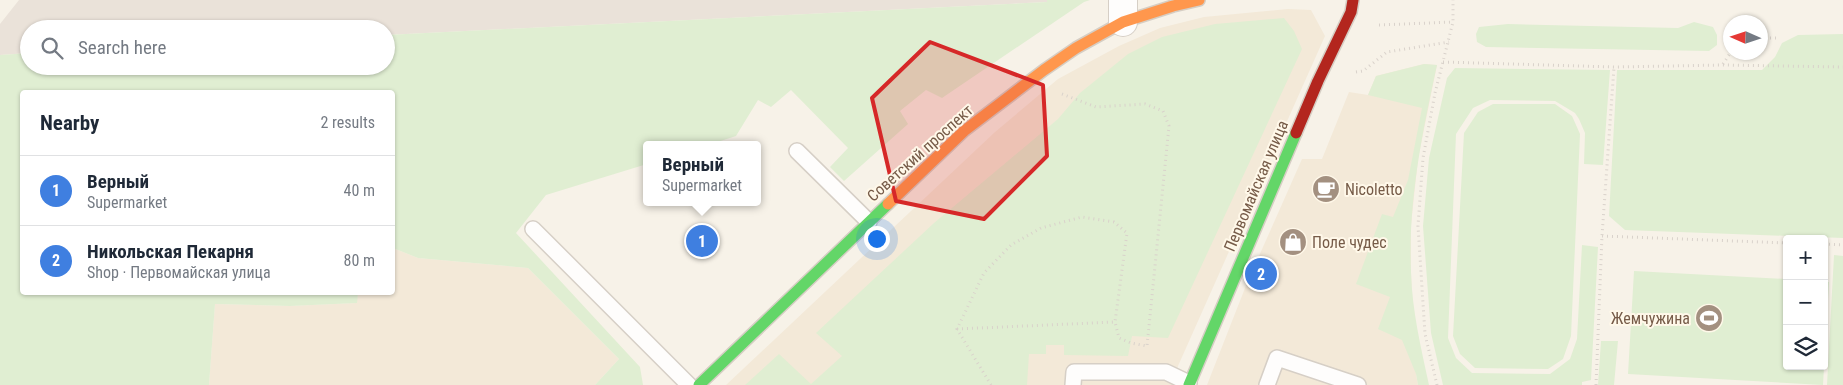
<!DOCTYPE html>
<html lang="en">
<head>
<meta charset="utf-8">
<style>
  :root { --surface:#fff; --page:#f6f6f7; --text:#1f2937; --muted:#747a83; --line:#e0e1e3; --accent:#a39080 }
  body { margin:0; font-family:"Roboto Condensed",sans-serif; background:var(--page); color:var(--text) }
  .controls { position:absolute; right:15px; bottom:15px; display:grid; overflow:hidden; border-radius:5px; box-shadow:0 1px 4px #0004 }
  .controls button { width:45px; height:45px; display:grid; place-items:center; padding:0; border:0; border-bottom:1px solid var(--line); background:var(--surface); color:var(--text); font:25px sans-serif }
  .compass { position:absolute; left:1723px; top:15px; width:45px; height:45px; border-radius:50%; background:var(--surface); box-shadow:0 1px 4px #0004; rotate:273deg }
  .you { position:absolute; left:876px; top:238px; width:18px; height:18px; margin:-12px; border:4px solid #fff; border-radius:50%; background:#1a73e8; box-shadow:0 0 0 8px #1a73e833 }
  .badge { display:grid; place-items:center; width:32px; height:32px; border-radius:50%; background:var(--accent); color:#fff; font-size:16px; font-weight:700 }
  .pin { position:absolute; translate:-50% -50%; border:2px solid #fff; box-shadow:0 1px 5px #0006 }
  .popup { position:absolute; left:643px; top:141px; width:118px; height:65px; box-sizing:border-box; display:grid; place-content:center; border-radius:5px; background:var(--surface); filter:drop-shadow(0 1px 4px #0005); font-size:16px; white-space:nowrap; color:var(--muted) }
  .popup b { font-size:19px; color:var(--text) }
  .popup::after { content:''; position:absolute; left:50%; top:100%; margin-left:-10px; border:10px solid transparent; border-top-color:var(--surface) }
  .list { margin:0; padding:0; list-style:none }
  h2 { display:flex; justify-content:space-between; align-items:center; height:65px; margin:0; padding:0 20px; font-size:21px }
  h2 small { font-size:16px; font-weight:400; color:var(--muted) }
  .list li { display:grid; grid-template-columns:32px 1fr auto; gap:15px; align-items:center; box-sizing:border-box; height:70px; padding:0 20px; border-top:1px solid var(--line) }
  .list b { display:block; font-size:19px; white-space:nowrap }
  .list p { margin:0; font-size:16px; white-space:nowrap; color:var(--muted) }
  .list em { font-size:16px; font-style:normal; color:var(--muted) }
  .icon { flex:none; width:28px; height:28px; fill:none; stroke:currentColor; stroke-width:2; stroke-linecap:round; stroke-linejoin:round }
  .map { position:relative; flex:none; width:1843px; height:385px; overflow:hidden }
  .search { position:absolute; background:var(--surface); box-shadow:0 1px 4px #0004; left:20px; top:20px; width:375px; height:55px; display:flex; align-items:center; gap:12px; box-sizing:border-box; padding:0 18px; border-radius:28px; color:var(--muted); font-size:19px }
  .panel { position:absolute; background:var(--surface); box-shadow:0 1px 4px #0004; left:20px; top:90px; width:375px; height:205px; border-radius:5px }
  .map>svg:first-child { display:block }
  .residential { fill:#f3e9d8 }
  .industrial { fill:#eae2d9 }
  .green { fill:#e0eed2 }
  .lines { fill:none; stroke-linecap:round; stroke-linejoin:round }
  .lane-casing { stroke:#d6cfc6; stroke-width:18 }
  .street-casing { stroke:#d6cfc6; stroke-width:30 }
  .fast-casing { stroke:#d6cec4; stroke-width:14 }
  .slow-casing { stroke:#d6cec4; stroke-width:14 }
  .jam-casing { stroke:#d6cec4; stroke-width:14 }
  .path { stroke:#d9d2cb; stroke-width:3; stroke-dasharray:1 4; stroke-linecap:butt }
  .lane { stroke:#fefdfc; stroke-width:15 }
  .street { stroke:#fefdfc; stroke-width:28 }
  .fast { stroke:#63d668; stroke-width:11 }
  .slow { stroke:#ff974d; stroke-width:11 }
  .jam { stroke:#b3261e; stroke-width:11 }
  .marked { fill:#d62828; fill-opacity:0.2; stroke:#d62828; stroke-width:4; stroke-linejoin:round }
  .labels { text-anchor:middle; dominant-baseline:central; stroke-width:4; stroke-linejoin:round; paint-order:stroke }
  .street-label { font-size:16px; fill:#765b48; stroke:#fff8e9 }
  .poi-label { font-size:16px; fill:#765b48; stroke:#fff8e9; text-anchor:start }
</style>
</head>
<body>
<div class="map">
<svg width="1843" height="385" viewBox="0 0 1843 385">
  <rect width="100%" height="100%" fill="#f7f2e8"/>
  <path class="residential" d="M1288 9 1311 10 1325 36 1178 366 1172 385H726L995 132 1058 79 1119 46 1160 28 1204 17Z
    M1424 64 1437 65 1418 159 1411 225V273L1416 374 1418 385H1207L1247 283 1302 159H1322L1349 92 1368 95 1376 76Z
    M393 248 418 258 528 268 619 359 595 385H209L215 304 290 306 356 303 358 293 392 292Z"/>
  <path class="industrial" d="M19 0H1047V2L386 35V29H29V53L0 55V24Z"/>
  <path class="green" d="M1047 0H1090L1084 2 942 98 926 90 900 111 908 124 844 181 830 167 848 148 791 90 771 107 758 100 736 136 708 145H647V164L546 195 516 233 640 367 643 385H595L619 359 528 268 418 258 393 248 392 92H22V292L358 293 357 303 290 306 215 304 209 385H0V55L29 53V66H386V35L1047 2Z
    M1284 18 1294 31 1302 49 1168 338 1132 336 1128 356 1064 355V345H1046V354H1029L1027 385H745L779 354 811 384 842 356 816 333 934 223 1058 119 1080 93 1128 54 1162 37 1215 24Z
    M1694 22 1713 27 1717 35V45L1709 51 1486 47 1477 42 1476 34 1479 27 1508 24 1678 28Z
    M1843 34V238L1625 230 1609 216 1617 70H1762L1775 57 1782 43 1798 35Z
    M1424 64 1437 65C1422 133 1408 202 1411 272 1412 310 1421 348 1429 385H1418L1416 374 1402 340 1378 329 1390 297 1356 284 1382 214 1393 217 1408 180 1422 108 1368 95 1376 76Z
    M1455 68 1610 70 1603 165 1584 164 1585 133 1579 119 1575 113 1555 101 1490 100 1473 108 1456 134 1448 338 1456 358 1472 373 1550 374 1570 359 1577 339 1582 245 1598 247 1591 380 1582 382V385H1443L1431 333 1423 226 1429 158 1447 78Z
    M1493 104H1555L1572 116 1580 134 1571 336 1563 359 1548 369 1475 368 1460 354 1453 336 1464 133 1478 112Z
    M1834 255 1843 256V385H1827Z
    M1634 271 1787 279V366H1824V282H1829L1823 385 1628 374Z
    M1601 341H1618L1614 385H1598Z"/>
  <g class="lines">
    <g class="lane-casing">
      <path id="lane" d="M797 151 869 222
        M533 229 689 385
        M1073 385 1074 372H1166L1189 383
        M1267 385 1277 358 1358 385"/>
    </g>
    <g class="street-casing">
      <path id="street" d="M1123 22V0"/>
    </g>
    <g class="fast-casing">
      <path id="fast" d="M699 385 888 204
        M1189 385 1296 133"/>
    </g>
    <g class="slow-casing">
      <path id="slow" d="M888 204 964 131 1044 70 1076 48 1123 22 1173 6 1199 0"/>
    </g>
    <g class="jam-casing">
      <path id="jam" d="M1296 133 1318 81 1351 12 1353 0"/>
    </g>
    <path class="path" d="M1379 25 1453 22
      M1760 38H1778
      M1443 62 1614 67 1723 65 1843 67
      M1723 64 1731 52
      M1356 72 1363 71 1387 52 1449 42
      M1062 94 1096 107 1145 104 1163 111 1169 126 1147 346
      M1602 236 1787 243
      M1824 244 1843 245
      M957 329 1115 322
      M991 385 957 329 984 273 1011 245 1041 228 1082 217 1114 222 1127 233 1115 322 1119 338 1131 343 1147 346
      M1437 385 1425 334 1418 226 1423 158 1435 93 1453 22V0
      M1596 385 1602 236 1614 67"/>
    <use href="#lane" class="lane"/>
    <use href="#street" class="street"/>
    <use href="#fast" class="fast"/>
    <use href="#slow" class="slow"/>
    <use href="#jam" class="jam"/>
  </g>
  <path class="marked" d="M930 42 1043 85 1047 156 984 219 896 201 872 98Z"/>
  <defs>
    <g id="cafe-disc" transform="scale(1.4375)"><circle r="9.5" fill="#a39080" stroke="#fff8e9"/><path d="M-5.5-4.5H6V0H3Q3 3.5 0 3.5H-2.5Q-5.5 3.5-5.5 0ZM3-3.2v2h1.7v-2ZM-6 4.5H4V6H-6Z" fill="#fff"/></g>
    <g id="shop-disc" transform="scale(1.4375)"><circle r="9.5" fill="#a39080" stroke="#fff8e9"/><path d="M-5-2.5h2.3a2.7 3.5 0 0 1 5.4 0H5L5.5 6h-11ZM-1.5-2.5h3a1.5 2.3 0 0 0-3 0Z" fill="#fff"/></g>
    <g id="stadium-disc" transform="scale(1.4375)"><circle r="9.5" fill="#a39080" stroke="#fff8e9"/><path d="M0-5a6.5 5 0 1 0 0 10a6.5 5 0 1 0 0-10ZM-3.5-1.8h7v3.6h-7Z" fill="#fff"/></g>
  </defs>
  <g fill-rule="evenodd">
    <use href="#cafe-disc" x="1326" y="189"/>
    <use href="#shop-disc" x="1293" y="242"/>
    <use href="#stadium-disc" x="1709" y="318"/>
  </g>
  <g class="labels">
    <g class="street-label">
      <text transform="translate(920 153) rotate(-42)">Советский проспект</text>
      <text transform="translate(1256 186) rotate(-67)">Первомайская улица</text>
    </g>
    <g class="poi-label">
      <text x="1345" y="189">Nicoletto</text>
      <text x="1312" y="242">Поле чудес</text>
      <text x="1690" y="318" text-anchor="end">Жемчужина</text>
    </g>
  </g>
</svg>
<div class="controls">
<button>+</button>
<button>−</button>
<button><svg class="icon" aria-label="layers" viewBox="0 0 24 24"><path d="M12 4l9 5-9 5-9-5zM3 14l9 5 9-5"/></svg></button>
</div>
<svg class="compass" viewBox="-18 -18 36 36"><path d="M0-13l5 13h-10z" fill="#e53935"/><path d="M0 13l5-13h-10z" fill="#747a83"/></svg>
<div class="you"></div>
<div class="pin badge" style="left:702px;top:241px;background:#3f7fe0">1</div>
<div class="popup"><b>Верный</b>Supermarket</div>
<div class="pin badge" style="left:1261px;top:274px;background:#3f7fe0">2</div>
<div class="search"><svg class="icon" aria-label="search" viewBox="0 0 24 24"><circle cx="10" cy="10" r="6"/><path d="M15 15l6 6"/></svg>Search here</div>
<section class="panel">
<h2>Nearby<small>2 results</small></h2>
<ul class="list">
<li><span class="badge" style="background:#3f7fe0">1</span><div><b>Верный</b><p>Supermarket</p></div><em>40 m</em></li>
<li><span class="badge" style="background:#3f7fe0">2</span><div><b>Никольская Пекарня</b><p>Shop · Первомайская улица</p></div><em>80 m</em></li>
</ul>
</section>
</div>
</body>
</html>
